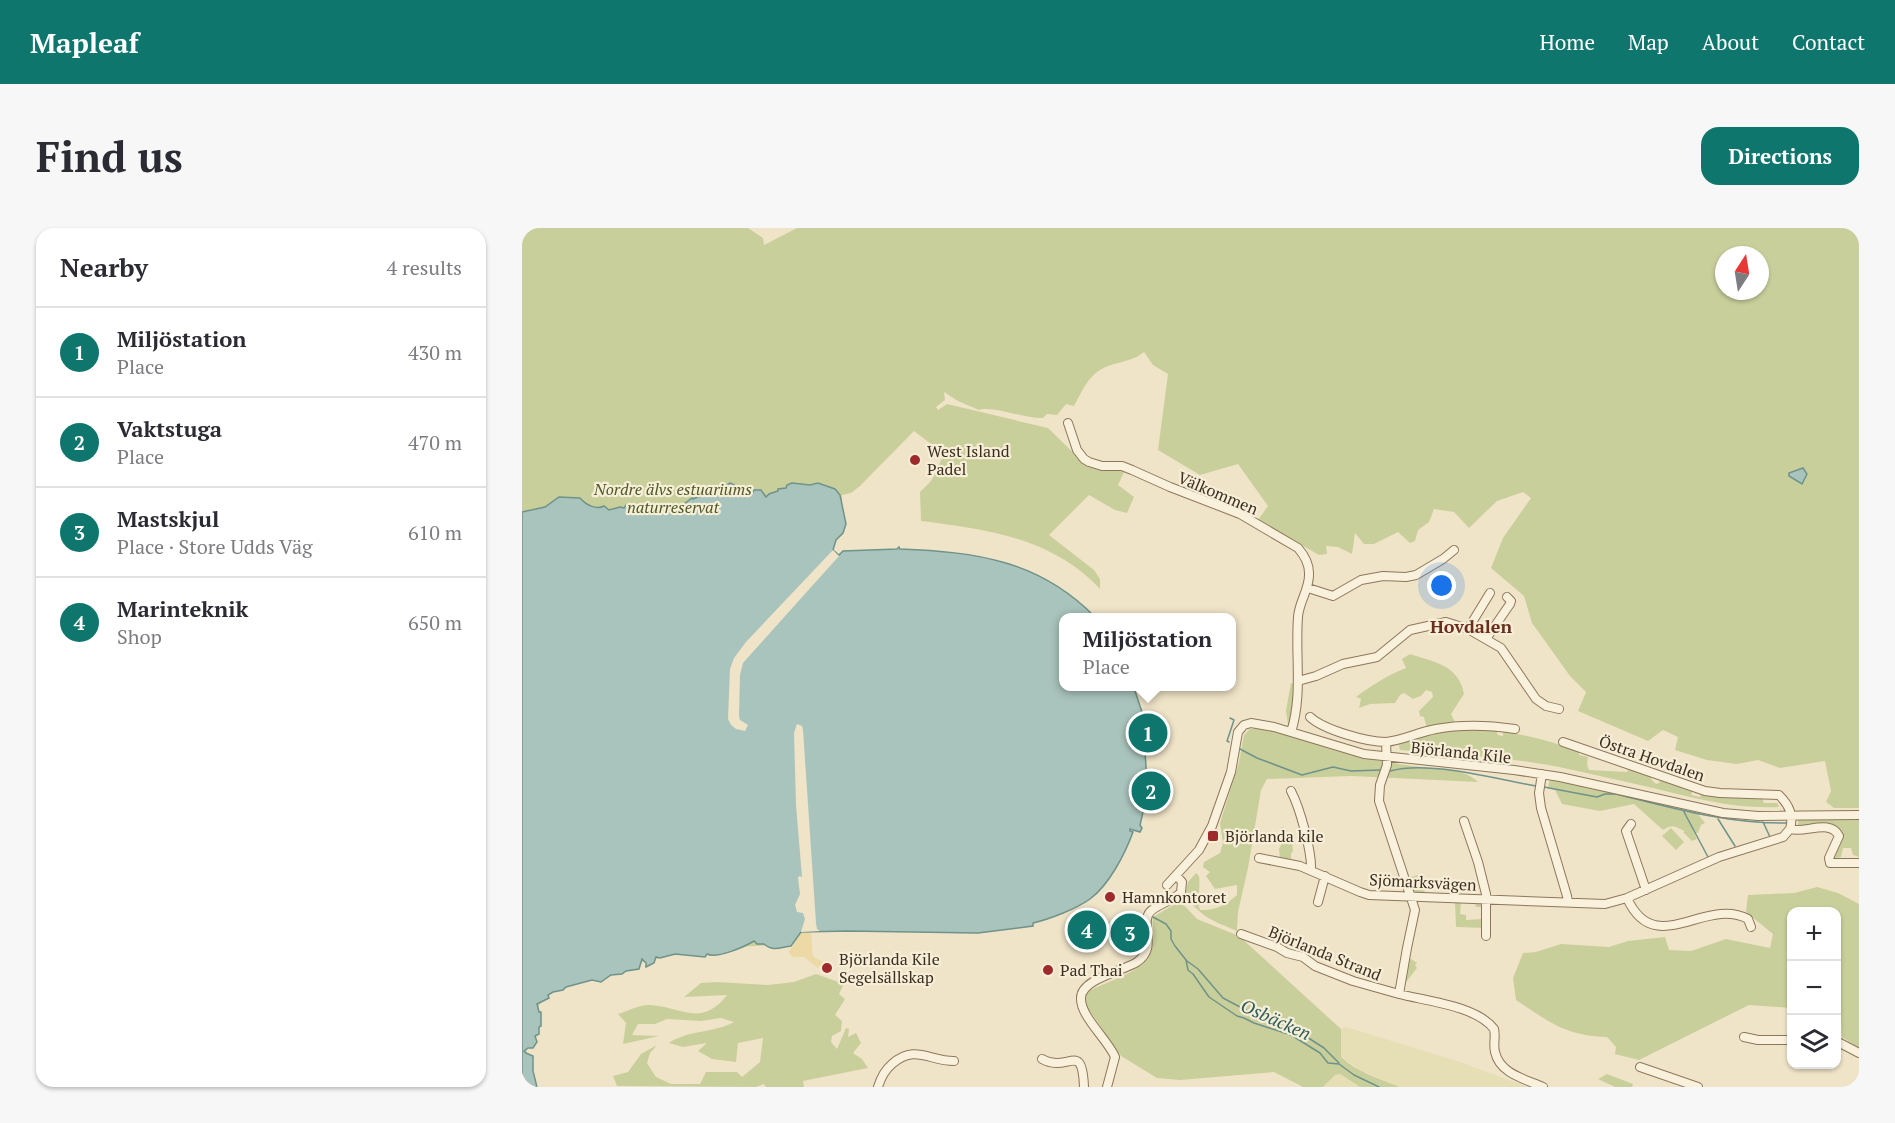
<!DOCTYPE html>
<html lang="en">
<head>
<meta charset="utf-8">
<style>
  :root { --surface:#fff; --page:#f7f7f7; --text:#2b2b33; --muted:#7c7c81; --line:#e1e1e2; --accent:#0f766e }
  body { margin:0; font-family:"PT Serif",serif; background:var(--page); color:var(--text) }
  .controls { position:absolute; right:18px; bottom:18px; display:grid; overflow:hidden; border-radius:12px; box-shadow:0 2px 4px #0004 }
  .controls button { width:54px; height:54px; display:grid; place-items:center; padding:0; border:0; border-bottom:2px solid var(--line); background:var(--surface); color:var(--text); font:30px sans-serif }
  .compass { position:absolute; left:1193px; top:18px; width:54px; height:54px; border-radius:50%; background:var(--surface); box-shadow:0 2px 4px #0004; rotate:12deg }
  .you { position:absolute; left:920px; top:358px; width:21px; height:21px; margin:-15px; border:4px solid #fff; border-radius:50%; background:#1a73e8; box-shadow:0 0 0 9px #1a73e833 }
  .badge { display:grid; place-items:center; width:39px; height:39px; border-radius:50%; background:var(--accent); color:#fff; font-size:20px; font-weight:700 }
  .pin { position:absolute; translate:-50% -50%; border:3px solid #fff; box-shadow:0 2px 6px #0006 }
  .popup { position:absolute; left:537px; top:385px; width:177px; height:78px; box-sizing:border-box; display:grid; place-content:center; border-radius:12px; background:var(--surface); filter:drop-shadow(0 2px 4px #0005); font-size:20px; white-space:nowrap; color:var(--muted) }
  .popup b { font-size:22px; color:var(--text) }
  .popup::after { content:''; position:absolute; left:50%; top:100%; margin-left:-12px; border:12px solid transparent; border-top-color:var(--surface) }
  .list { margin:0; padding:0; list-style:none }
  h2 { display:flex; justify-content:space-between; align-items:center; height:78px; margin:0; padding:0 24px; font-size:26px }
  h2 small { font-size:20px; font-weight:400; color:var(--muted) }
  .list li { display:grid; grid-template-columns:39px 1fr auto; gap:18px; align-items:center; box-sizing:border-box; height:90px; padding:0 24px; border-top:2px solid var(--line) }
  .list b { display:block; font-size:22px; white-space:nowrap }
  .list p { margin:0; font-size:20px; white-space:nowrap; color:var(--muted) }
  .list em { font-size:20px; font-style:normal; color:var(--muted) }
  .icon { flex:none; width:33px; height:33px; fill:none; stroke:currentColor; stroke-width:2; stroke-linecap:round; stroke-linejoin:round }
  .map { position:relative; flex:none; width:1337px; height:859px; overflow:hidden; border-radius:18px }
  header { display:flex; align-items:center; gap:36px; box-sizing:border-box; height:84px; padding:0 30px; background:var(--accent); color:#fff }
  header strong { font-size:28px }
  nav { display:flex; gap:33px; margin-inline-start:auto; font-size:21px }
  .intro { display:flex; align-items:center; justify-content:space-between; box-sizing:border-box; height:144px; padding:0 36px }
  h1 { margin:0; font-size:42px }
  .button { padding:15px 27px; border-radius:18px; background:var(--accent); color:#fff; font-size:21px; font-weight:700 }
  main { display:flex; gap:36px; padding:0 36px }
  aside { flex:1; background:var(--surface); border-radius:18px; box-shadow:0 2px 4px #0004 }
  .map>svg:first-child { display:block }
  .farmland { fill:#e6deb5 }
  .green { fill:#c9cf9b; fill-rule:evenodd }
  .sand { fill:#ecd9a5 }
  .water { fill:#a9c4bc; stroke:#6f938a; stroke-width:1.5 }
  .pier { fill:#f0e4c8 }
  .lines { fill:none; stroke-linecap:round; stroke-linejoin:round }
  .stream { stroke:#6f938a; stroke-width:1.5 }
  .minor-casing { stroke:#8d765c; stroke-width:10 }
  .minor { stroke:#faf1dc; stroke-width:8 }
  .poi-dot { fill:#9e2a2b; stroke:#f7eed8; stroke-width:2 }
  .labels { text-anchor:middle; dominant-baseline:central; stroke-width:4.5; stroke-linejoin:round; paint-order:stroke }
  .poi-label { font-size:16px; fill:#3d2e20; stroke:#f7eed8; text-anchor:start }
  .park-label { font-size:16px; font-style:italic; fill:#4d5a26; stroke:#f7eed8 }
  .street-label { font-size:16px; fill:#3d2e20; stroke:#f7eed8 }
  .neighbourhood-label { font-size:18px; font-weight:bold; fill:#6b2e1e; stroke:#f7eed8 }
  .water-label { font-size:18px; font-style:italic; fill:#2f5d5a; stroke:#f7eed8 }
</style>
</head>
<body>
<header>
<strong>Mapleaf</strong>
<nav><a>Home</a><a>Map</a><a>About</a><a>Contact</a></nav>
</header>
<div class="intro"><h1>Find us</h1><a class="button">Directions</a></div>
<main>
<aside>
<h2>Nearby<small>4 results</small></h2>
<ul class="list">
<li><span class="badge">1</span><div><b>Miljöstation</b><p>Place</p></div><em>430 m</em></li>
<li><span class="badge">2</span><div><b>Vaktstuga</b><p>Place</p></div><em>470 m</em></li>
<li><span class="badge">3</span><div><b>Mastskjul</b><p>Place · Store Udds Väg</p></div><em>610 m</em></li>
<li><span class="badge">4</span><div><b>Marinteknik</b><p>Shop</p></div><em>650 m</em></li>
</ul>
</aside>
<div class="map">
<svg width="1337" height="859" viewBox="0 0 1337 859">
  <rect width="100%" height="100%" fill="#f0e4c8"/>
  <path class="farmland" d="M824 799 938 834 1006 859H878L838 842 819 829V801Z
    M818 846 834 857 838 859H801L813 847Z"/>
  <path class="green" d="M0 0H226L241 10 242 17 275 0H1337V580H1312L1304 574 1309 563 1303 533 1258 540 1236 532 1215 536 1185 532 1153 522 1156 509 1141 502 1126 513 1056 483 1064 464 1048 448 1010 395 1002 368 969 340 981 310 1009 270 1001 264 975 273 947 300 932 284 912 281 907 294 896 302 893 313 888 315 876 304 852 316H842L833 305 830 326 816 319 804 318 805 326 797 327 736 292 746 278 716 236 678 247 636 222 646 146 631 137 622 124C614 131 606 132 596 135 569 141 564 156 552 178L544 176 535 187 525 186 521 190C503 191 470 177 457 182L436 173 422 164 423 172 414 179 416 182 425 176 526 200 566 239 577 242 593 241 602 244 596 257 612 269 605 285 593 282 567 267 527 307 572 342 578 351V361C531 310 464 301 399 293L398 264 409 253 422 226 392 203 338 258 329 265 320 267 321 301 257 379V717C192 718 130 728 69 749 52 755 33 761 19 772L7 807 0 859ZM1202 27H1238V63H1202Z
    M888 426C912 434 937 437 942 466L929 486 933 494 932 497 905 501 902 489 898 488 897 483 911 469 910 464 904 462 899 468 891 471 882 465 878 467 873 475 848 476 837 480 839 471 834 469C850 457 866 447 884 440L880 431Z
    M769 455 773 456V481L768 496H766L764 483Z
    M973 500 976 507 981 508V504C1008 507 1032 515 1057 523V527L1066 529 1065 536 1067 542 1105 544 1108 538 1130 545 1129 551 1134 556 1137 555 1139 549 1171 561 1169 567 1178 569 1180 563 1240 569 1242 575H1255L1257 578 1256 579C1213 581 1176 571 1135 561 1102 553 1069 546 1037 539 985 529 930 526 878 522L876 514 910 503Z
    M728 501C757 500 781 512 808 521 838 530 868 535 899 539 917 541 942 540 956 554L829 548 745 551 739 562 726 640 716 684 715 703C689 692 680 690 663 667L666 654 674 645 677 648C679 660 674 672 678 682 693 683 704 677 715 667V657L693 661 684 648 688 644 681 639 682 634 698 625 701 615 698 595 717 534 722 507Z
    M1029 552 1121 570 1176 586 1183 595 1179 597 1176 605H1173L1170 601 1175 611 1170 613 1161 604 1163 603C1152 599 1153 595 1141 602L1112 576 1078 583 1040 576 1033 562 1026 560 1027 554Z
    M1276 592H1337V629L1331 627 1329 620H1321L1319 629 1310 631 1318 613 1313 600H1276Z
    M760 599 764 600 767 613 776 612 778 614 770 615 771 624 769 625V631H758L757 621 759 617 758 601Z
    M1149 600 1162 614 1154 622 1140 608Z
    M900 646 903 666 892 665 885 650Z
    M1295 659 1316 665 1337 676V820L1320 809 1319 793 1315 790 1314 684H1270L1269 780 1227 777 1117 832 1093 826 1094 819 1085 809C1044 808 1027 794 994 772L991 750 1001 725 1014 724 1039 716 1087 719 1106 713 1143 709 1147 722 1169 723 1204 711 1248 720 1251 706 1224 684 1226 667 1272 665Z
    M658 673 675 691 717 708 819 801V829C835 844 858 851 878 859H838L818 846 813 847 801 859H781L752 844 658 852 635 850 599 828 565 779 563 771 565 764C584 753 625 744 630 721 633 710 630 700 631 689Z
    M933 674H939L938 686 944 687V692L959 691 960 679H954L953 675H960L963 678V700L934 699Z
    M886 729 895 735 893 737 895 740 881 758Z
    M294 746 322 756 317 766 323 771 313 787 320 793 319 803 310 808 309 814 315 821 324 800 327 801 326 809 334 805 339 815 331 825 340 831 346 840 281 853 282 859H244L242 856 234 859 95 858 91 848 106 844 119 826 135 817 128 825 125 835 134 849 149 856H178L184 844H215L220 849 238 834 241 810 216 815 214 834 190 831 176 823 185 815 161 819 147 815C166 802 192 805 212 794L199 790 179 793 145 791 133 796H116L110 807 137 808 101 816 104 795 96 786C106 783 118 776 128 777 161 779 179 800 205 767L162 769 179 755 195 754 246 757 272 754Z
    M1085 846 1111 856 1110 859H1093L1076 851Z"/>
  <path class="sand" d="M279 704H289L291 729 301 734 296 740 282 729H270L267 724Z"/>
  <path class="water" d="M1281 240 1285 246 1280 256 1267 248V245Z
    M208 255 216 259C222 257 227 261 230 266L232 262H239L244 269 247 266 256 263V261L264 260 265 257 270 255 288 257 296 255 313 261 318 267 324 296 321 305 314 312 311 322 317 327 321 323 375 321 377 319 378 321C454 324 517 332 573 389L542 390V458L612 460 620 484 617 486C625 523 628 560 618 597L620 600 618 604 608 601V603L611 604C603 626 587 657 568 671 554 681 528 691 511 695V698L456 705 326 703 279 704 269 718C259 719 251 724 242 716H235L232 713C222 719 195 731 185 726L183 729 153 726 138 730 134 729 132 735 124 739V735L120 731 117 741 104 743 100 746 89 747 79 754 70 752 44 759 41 762 31 764 26 767 27 770 15 776 17 784H19V798L17 799V806L13 808 15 814 11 820H6L2 823 4 825 11 828V843L15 859H0V284L23 279 37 269 58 270C64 277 74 282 82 278L87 282 98 279 102 280 104 277C117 280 147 286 160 277 164 275 167 272 171 269V271L181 267 185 268Z"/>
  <path class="pier" d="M311 322 317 328 221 435 218 447 217 488 218 492 226 497 223 503 214 501 209 497 206 491 208 441 212 430 224 414Z
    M275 496 280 498 281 502 294 695 295 701 298 703 279 704 283 691 281 685 275 684 273 677 278 666 276 650 277 648 280 649 274 577 272 505Z"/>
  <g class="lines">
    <path class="stream" d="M707 514 705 513 712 492 708 490
      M718 521 735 530 780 547 811 539 829 543 859 542
      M868 543C908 532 972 551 1014 558
      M1022 559 1075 569 1083 566H1094C1150 580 1206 596 1265 595
      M1161 582 1186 629
      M1196 591 1213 618
      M1241 594 1248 609
      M631 689 644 696 649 703V711L653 718 664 732 666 742 671 746 687 769 715 788 722 790 732 795 769 807 798 825 806 835 817 836 832 847 857 859
      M665 733 676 741 701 770 737 789 767 800 788 811 802 820 817 835"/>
    <g class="minor-casing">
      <path id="minor" d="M546 195 555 222 562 231 567 234 580 238H600L610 242 648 259 718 286 776 320C783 328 787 335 787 345 788 361 777 373 776 389 773 428 781 467 769 504
        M786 360 811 368 839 352 861 348 884 349 894 347 921 331 932 322
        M946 401 968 365
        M964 411 988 376 989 373 985 369
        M776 453 794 448 821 436 855 429 888 402 924 394 946 401 979 420 1014 471 1024 478 1037 481
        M788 489C802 502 845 514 864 514L865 537 858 557 857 573 893 682 885 720 877 766C904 773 955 778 972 801 974 809 971 816 973 824 978 846 1003 851 1021 859
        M864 514C881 512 897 504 914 501 940 496 966 497 993 501
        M1041 514 1183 563 1198 565 1257 567C1267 577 1272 587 1268 601
        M1020 546 1017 565 1019 580 1045 668 1046 674
        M769 563C778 580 790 624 789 642
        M942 593 956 634 964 666V708
        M1109 596 1104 603 1124 662
        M1268 601C1283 606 1308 590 1317 608L1307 630 1308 635H1337
        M737 630 778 638 838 664 847 667 1083 676 1105 670 1197 629 1261 609 1268 601
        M645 657 677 622 690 598 709 544 716 504 722 497 729 495 752 499 842 526 992 542 1038 549 1201 585 1236 588 1337 587
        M1105 670C1133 732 1183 668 1226 691L1229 699
        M796 674 803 648
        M719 706 755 719 765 725 781 729 793 738 831 753 877 766
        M1222 809 1236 812H1270
        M1314 813 1337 825
        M520 831C546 846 560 811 562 859
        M1118 839 1176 859
        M356 859C359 849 363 842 370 836 393 816 407 833 432 833
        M585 859 593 829C586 812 558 788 559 770 559 751 601 743 615 734 635 720 620 702 626 687 630 677 651 674 659 664L660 654 654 647"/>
    </g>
    <use href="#minor" class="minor"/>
  </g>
  <g class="poi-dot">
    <circle cx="393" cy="232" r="6"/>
    <rect x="685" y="602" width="12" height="12" rx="3"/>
    <circle cx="588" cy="669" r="6"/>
    <circle cx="305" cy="740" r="6"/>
    <circle cx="526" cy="742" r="6"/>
  </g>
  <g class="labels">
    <g class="poi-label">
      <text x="405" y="223">West Island<tspan x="405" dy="18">Padel</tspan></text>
      <text x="703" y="608">Björlanda kile</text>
      <text x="600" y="669">Hamnkontoret</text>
      <text x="317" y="731">Björlanda Kile<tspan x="317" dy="18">Segelsällskap</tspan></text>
      <text x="538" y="742">Pad Thai</text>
    </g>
    <g class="park-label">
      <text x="151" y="261">Nordre älvs estuariums<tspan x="151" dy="18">naturreservat</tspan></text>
    </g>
    <g class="street-label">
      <text transform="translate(696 265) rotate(23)">Välkommen</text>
      <text transform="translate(939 524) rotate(6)">Björlanda Kile</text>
      <text transform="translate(1130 530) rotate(19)">Östra Hovdalen</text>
      <text transform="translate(901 654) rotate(3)">Sjömarksvägen</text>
      <text transform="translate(803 725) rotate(22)">Björlanda Strand</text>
    </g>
    <g class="neighbourhood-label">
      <text x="949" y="398">Hovdalen</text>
    </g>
    <g class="water-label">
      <text transform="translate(754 791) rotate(24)">Osbäcken</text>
    </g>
  </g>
</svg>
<div class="controls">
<button>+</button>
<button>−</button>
<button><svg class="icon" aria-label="layers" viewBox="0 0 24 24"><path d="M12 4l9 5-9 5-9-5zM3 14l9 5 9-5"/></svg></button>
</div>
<svg class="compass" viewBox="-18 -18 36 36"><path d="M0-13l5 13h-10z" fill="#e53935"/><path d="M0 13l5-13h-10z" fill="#7c7c81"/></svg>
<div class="you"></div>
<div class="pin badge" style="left:626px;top:505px">1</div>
<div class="popup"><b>Miljöstation</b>Place</div>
<div class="pin badge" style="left:629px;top:563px">2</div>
<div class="pin badge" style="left:608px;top:705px">3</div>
<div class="pin badge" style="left:565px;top:702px">4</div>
</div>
</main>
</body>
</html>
